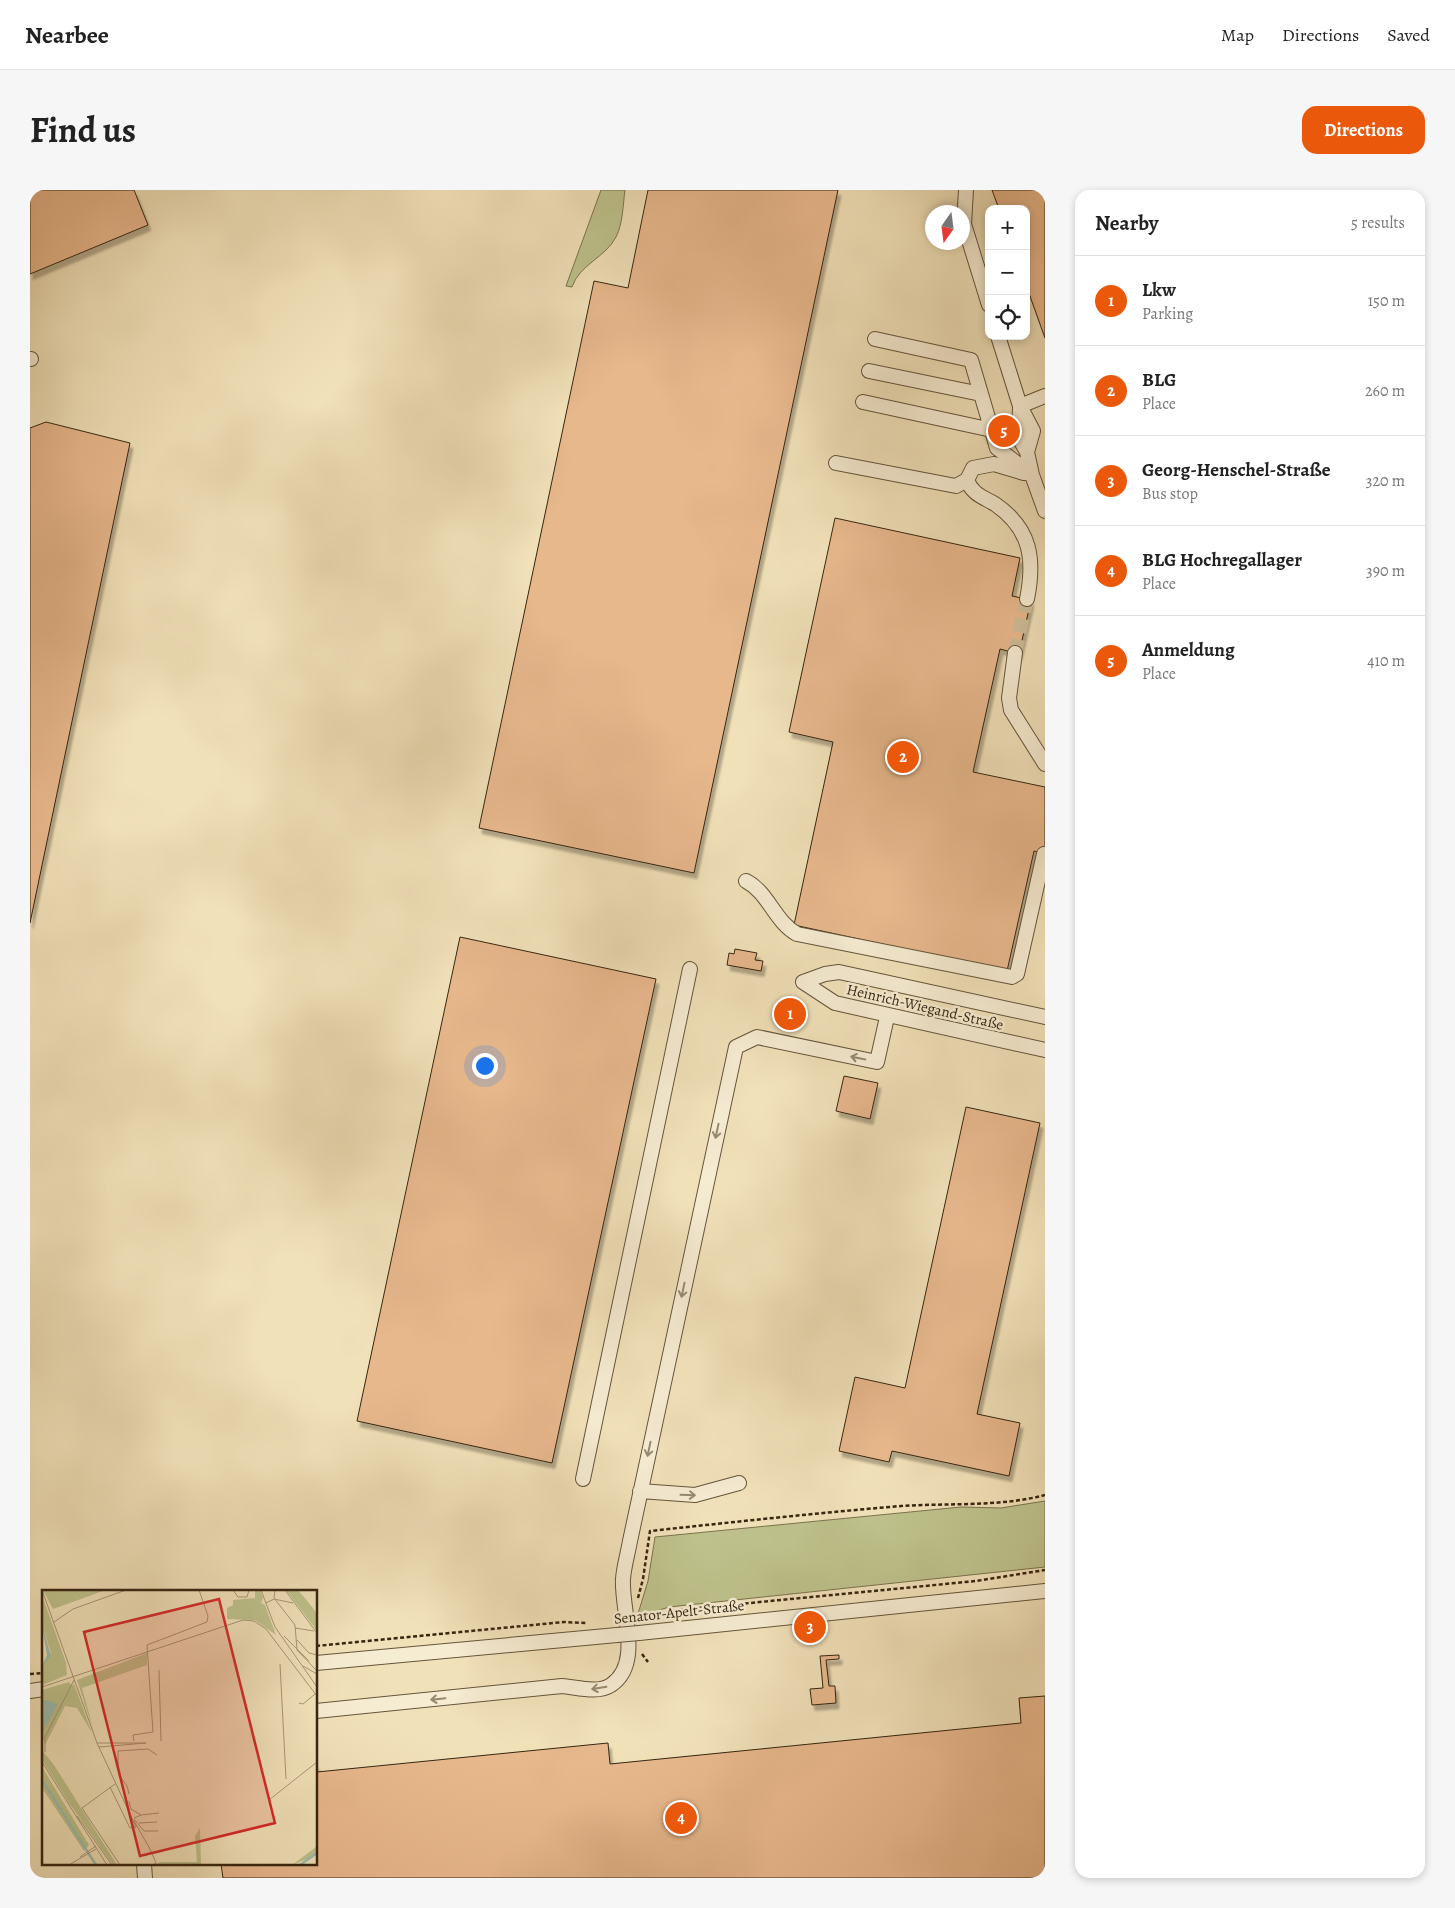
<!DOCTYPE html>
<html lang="en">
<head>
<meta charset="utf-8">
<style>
  :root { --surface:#fff; --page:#f6f6f6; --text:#222; --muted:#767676; --line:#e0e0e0; --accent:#ea580c }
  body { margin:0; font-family:Alegreya,serif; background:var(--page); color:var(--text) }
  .controls { position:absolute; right:15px; top:15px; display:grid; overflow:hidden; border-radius:10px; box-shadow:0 2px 8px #0003 }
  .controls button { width:45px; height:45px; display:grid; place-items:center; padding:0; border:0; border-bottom:1px solid var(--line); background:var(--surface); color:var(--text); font:25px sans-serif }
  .compass { position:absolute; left:895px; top:15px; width:45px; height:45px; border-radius:50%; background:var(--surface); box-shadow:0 2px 8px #0003; rotate:194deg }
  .you { position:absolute; left:454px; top:875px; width:18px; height:18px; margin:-12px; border:4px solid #fff; border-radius:50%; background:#1a73e8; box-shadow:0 0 0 8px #1a73e833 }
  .badge { display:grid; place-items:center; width:32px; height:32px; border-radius:50%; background:var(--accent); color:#fff; font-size:16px; font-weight:700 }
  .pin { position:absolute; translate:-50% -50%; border:2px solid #fff; box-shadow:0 1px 5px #0006 }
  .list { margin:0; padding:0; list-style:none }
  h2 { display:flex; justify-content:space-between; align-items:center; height:65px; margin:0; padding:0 20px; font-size:21px }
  h2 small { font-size:16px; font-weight:400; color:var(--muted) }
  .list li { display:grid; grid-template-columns:32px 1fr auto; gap:15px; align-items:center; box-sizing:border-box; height:90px; padding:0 20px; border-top:1px solid var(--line) }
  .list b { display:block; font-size:19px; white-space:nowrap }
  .list p { margin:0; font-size:16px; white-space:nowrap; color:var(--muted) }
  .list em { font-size:16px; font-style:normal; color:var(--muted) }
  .icon { flex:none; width:28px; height:28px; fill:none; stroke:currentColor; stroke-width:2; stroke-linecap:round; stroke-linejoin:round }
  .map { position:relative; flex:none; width:1015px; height:1688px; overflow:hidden; border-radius:15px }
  header { display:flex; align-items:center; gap:30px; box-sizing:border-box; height:70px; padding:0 25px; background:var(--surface); border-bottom:1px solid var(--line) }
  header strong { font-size:24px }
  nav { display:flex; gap:28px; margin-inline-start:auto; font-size:18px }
  .intro { display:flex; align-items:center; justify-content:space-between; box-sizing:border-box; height:120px; padding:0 30px }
  h1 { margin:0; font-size:35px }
  .button { padding:12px 22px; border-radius:15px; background:var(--accent); color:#fff; font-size:18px; font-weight:700 }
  main { display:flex; gap:30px; padding:0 30px }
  aside { flex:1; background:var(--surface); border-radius:15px; box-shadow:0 2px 8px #0003 }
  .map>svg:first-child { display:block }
  .green { fill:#bec28c; stroke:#7a744e }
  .building { fill:#e8b88d; stroke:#362611; filter:url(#shadow) }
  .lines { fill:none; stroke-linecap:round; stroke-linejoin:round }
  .minor-tunnel { stroke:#ccbc97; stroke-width:14; stroke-dasharray:14 7; stroke-linecap:butt }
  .minor-casing { stroke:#65553b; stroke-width:16 }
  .path { stroke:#362611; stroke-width:2.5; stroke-dasharray:4 2.5; stroke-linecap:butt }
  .minor { stroke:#f6ecd2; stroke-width:14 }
  .minor-bridge-casing { stroke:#65553b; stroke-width:16; stroke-linecap:butt }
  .minor-bridge { stroke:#f6ecd2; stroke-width:14 }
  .oneway { stroke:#968972 }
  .labels { text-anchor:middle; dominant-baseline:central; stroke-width:5; stroke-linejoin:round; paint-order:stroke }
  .street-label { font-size:15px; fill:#362611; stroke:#f6ecd2 }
  .inset-river { fill:none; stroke:#9bbeaf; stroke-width:2.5 }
  .inset-road { fill:none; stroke:#a69676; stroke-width:1 }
  .view { fill:#d62828; fill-opacity:0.15; stroke:#d62828; stroke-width:2.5 }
  .inset-edge { fill:none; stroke:#362611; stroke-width:2.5 }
</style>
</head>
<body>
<header>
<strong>Nearbee</strong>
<nav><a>Map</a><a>Directions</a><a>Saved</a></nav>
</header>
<div class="intro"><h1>Find us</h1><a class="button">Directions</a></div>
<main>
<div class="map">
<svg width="1015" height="1688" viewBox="0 0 1015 1688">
  <defs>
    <filter id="shadow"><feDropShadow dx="3" dy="5.5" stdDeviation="1" flood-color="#0004"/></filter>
  </defs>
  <rect width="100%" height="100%" fill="#f1e1b9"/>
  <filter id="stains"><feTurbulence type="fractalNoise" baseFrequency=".004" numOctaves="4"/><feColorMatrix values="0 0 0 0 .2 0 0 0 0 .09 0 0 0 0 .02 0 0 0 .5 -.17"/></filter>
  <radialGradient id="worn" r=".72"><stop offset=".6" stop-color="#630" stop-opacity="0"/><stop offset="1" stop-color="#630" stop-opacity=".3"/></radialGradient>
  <path class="green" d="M571 0H595C593 14 593 34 586 47 576 67 549 75 542 97L536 96Z
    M1015 1311V1377L639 1417 607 1427 618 1391 625 1347 931 1317 971 1318Z"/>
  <path class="building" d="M0 0H104L118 35 0 84Z
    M618 0H808L664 683 449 638 564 91 598 98Z
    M962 0H1015V148L996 95V19H969Z
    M16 232 100 253 0 733V238Z
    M977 232 980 249 970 251 967 234Z
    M805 328 990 368 982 406 1001 410 989 464 970 459 943 582 1015 597V664L1004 661 977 781 764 735 803 552 759 542Z
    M430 747 626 789 522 1273 327 1231Z
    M705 759 727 763 725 770 733 771 731 781 697 775 699 763 704 764Z
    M814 886 848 893 840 929 806 921Z
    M936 917 1010 933 947 1224 990 1233 979 1286 862 1261 859 1272 809 1261 825 1187 875 1198Z
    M809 1465V1469L796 1470 799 1496H805L806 1513 782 1515 780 1499 793 1498 790 1466Z
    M1015 1506V1688H193L191 1674H286V1573L287 1582 578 1553 580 1574 991 1533 989 1508Z"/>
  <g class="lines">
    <path class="minor-tunnel" d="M985 463 997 409"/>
    <g class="minor-casing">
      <path id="minor" d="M936 0 934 34 959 115
        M968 146 990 216 1003 241 997 262
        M845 149 941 170 967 258 1002 285
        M0 169H1
        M839 181 951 204
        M833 212 962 240
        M990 216 1015 206
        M990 217 989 248 997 262 1002 285 1015 321
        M806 273 926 296 937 290
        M994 283 964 274 943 278 937 290C942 304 953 307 965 314 1001 339 1005 369 997 409
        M985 463 979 508 981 520 1015 574
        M716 691C738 702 745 732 767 744L982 787 987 784 1014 664
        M773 792 805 813 1015 860
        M773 792 795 784 809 782 1015 827
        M553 1289 660 779
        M610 1301 665 1305 709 1293
        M609 1443 1015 1401
        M286 1473 587 1445
        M0 1501 14 1499
        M286 1521 532 1496C546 1497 568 1504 581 1495 613 1474 591 1420 593 1389 594 1376 598 1363 600 1351L706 857 727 847 847 872 857 827
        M114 1674 115 1688"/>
    </g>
    <path class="path" d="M608 1408 613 1389 620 1341C704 1332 787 1323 871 1316 918 1313 970 1317 1015 1305
      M625 1427 648 1420 946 1391 1015 1380
      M286 1456 534 1432 556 1433
      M612 1464 618 1472
      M0 1484 14 1483"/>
    <use href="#minor" class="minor"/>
    <g class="minor-bridge-casing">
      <path id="minor-bridge" d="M587 1445 609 1443"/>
    </g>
    <use href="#minor-bridge" class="minor-bridge"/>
  </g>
  <defs><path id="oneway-shaft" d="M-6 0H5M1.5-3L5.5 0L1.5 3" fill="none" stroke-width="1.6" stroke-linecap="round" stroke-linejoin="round" transform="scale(1.25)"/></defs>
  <g class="oneway">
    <use href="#oneway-shaft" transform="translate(828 868) rotate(-168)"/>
    <use href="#oneway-shaft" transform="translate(687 941) rotate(102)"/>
    <use href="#oneway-shaft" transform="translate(653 1100) rotate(102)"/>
    <use href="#oneway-shaft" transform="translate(619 1259) rotate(102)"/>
    <use href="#oneway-shaft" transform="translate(658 1305) rotate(2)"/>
    <use href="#oneway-shaft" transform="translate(569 1498) rotate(171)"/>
    <use href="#oneway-shaft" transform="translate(408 1509) rotate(174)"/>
  </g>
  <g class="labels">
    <g class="street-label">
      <text transform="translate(895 817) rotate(13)">Heinrich-Wiegand-Straße</text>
      <text transform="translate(649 1422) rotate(-6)">Senator-Apelt-Straße</text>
    </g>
  </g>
  <g transform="translate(12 1400)">
    <rect width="275" height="275" fill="#f1e1b9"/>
    <path d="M1 0H64L11 19ZM213 0H218L221 8 219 13 223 15 234 45 213 30 185 29V18L191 15V10L213 8ZM244 0H256L271 18 275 24V41ZM0 5 24 73 25 85 0 95V76L9 63 0 35ZM105 63V75L40 98 52 142 35 90ZM27 92 30 96 32 94 50 143 35 118 23 116 3 155 0 144 15 114 0 111V100ZM0 160 12 175 75 275H71L27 213 0 170ZM0 177 47 255 42 261 0 198ZM158 238 159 275H113L118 272H155L153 246ZM275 256V265L250 275 270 260Z" fill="#bec28c"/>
    <path d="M0 35 9 66 0 76 5 65ZM5 110 16 114 0 144V111Z" fill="#9bbeaf"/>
    <path class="inset-river" d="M0 190 54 275M258 275 275 263"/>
    <path class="inset-road" d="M0 0 55 153 94 237M191 0 196 7H205L207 0M219 0 233 37 275 97M233 0 232 8 253 35 255 60 275 81M243 0 275 43M224 13 232 9 251 13M12 32 31 19 84 0M253 38 272 41M242 46 267 71M255 50 267 63 275 65M238 74 244 189M261 76 275 84M117 80 119 151M0 97 201 30 212 31 224 39 275 106M257 113 261 114 273 104M92 151 91 145 111 142 105 55 165 32 166 26 157 0M55 153H104M57 157 104 153M3 162V147L32 90M0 172 65 275M76 178V161L106 159 115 165M77 185 85 196 87 204M73 194 40 218 78 275M68 197 88 238 94 237M227 210 275 172M87 211 89 219 99 225 92 228M99 225 117 223M35 226 70 275M92 229 102 241H116M92 231 108 259 114 273 111 275M97 233 115 232M38 267 54 256M27 275 54 259"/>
    <path class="view" d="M177 9 233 233 98 266 42 42Z"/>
    <rect width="275" height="275" class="inset-edge"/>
  </g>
  <rect width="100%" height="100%" filter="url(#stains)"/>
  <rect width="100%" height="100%" fill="url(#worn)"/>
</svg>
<div class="controls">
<button>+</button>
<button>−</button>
<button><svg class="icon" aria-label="locate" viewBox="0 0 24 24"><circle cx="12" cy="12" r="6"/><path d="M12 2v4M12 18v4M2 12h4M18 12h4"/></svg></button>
</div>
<svg class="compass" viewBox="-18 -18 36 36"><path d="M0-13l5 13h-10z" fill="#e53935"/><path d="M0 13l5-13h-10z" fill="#767676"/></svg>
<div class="you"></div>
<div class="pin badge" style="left:760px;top:824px">1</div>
<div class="pin badge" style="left:873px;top:567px">2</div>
<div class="pin badge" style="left:780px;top:1437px">3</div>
<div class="pin badge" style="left:651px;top:1628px">4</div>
<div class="pin badge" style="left:974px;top:241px">5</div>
</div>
<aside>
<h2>Nearby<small>5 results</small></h2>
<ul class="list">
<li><span class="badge">1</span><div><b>Lkw</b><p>Parking</p></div><em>150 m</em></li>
<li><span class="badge">2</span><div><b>BLG</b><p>Place</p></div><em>260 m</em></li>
<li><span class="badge">3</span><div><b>Georg-Henschel-Straße</b><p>Bus stop</p></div><em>320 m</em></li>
<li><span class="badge">4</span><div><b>BLG Hochregallager</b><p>Place</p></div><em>390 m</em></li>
<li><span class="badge">5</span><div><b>Anmeldung</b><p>Place</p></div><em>410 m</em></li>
</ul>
</aside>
</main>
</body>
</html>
